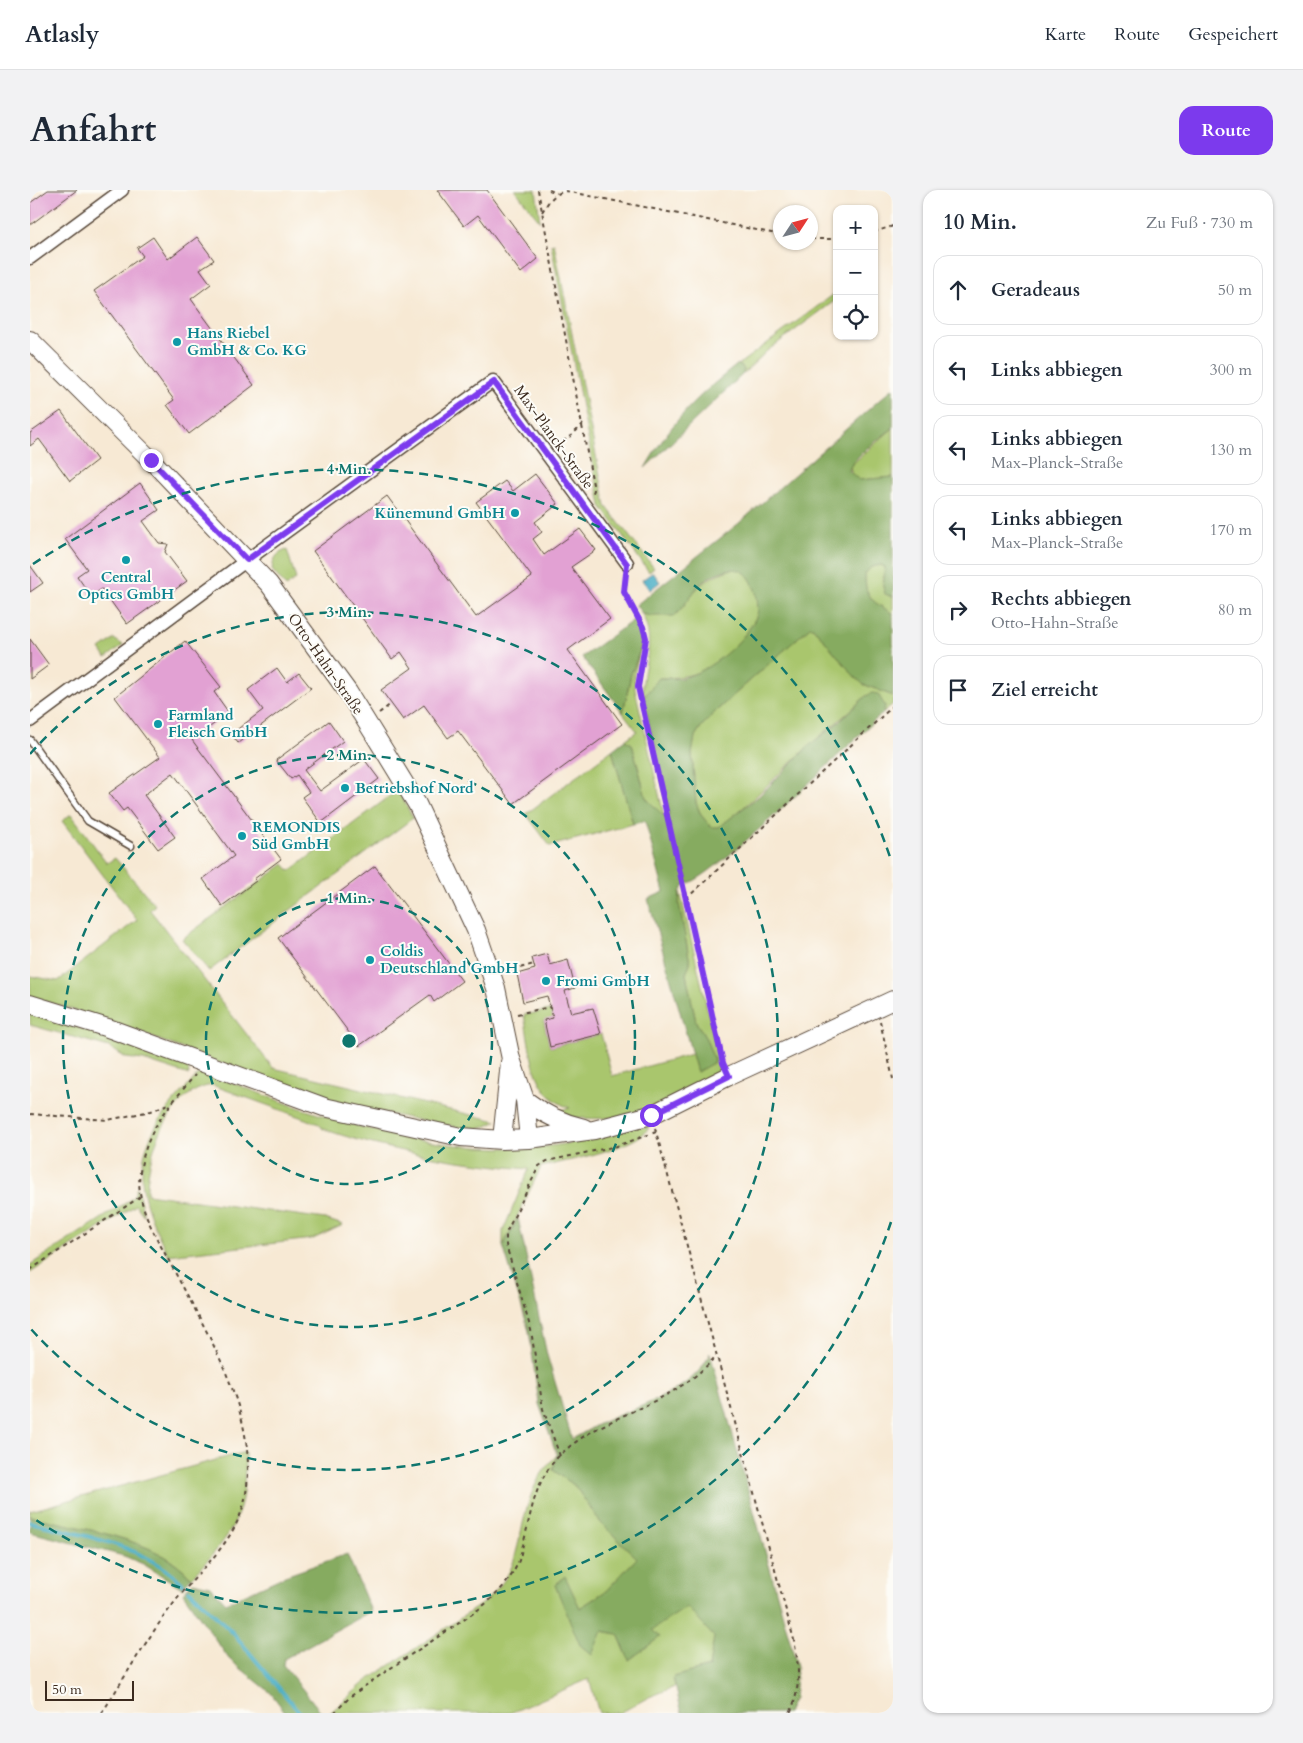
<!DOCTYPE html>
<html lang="de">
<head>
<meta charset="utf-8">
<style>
  :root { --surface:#fff; --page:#f2f2f3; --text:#1f2937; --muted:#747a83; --line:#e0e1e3; --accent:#7c3aed }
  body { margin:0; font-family:Cardo,serif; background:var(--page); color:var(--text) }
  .controls { position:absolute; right:15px; top:15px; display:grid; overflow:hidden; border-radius:10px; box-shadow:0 1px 4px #0004 }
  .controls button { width:45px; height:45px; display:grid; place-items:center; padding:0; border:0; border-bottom:1px solid var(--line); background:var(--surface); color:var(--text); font:25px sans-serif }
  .compass { position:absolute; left:743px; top:15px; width:45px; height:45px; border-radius:50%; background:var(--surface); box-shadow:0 1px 4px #0004; rotate:54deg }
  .scale { position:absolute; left:15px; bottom:12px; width:89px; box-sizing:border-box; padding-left:5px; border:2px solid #3b2a1e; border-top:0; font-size:14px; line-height:18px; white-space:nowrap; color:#3b2a1e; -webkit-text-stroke:4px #fdfcf7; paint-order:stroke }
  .stop { position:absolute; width:15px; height:15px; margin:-11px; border:4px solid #7c3aed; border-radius:50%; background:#fff }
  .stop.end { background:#7c3aed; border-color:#fff; box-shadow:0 1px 5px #0008 }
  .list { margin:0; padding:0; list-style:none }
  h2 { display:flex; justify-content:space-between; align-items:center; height:65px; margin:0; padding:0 20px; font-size:21px }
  h2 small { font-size:16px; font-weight:400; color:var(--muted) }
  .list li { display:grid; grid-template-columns:32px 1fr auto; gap:15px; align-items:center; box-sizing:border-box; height:70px; margin:0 10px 10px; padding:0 10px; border:1px solid var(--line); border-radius:15px }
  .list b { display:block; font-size:19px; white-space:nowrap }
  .list p { margin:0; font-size:16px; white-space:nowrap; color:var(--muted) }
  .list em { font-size:16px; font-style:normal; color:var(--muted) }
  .icon { flex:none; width:28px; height:28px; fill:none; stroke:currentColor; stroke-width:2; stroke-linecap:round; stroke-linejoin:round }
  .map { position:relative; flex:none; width:863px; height:1523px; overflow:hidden; border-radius:15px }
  header { display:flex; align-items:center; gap:30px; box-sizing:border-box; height:70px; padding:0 25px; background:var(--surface); border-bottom:1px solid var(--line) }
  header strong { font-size:24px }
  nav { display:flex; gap:28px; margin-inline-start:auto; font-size:18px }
  .intro { display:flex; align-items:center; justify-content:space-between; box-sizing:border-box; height:120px; padding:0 30px }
  h1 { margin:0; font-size:35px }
  .button { padding:12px 22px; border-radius:15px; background:var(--accent); color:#fff; font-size:18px; font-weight:700 }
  main { display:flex; gap:30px; padding:0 30px }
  aside { flex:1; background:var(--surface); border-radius:15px; box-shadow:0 1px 4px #0004 }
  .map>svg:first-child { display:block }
  .green { fill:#a9c66d; stroke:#727846 }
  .forest { fill:#86ab60; stroke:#606a3f }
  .water { fill:#45acc4; stroke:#406b71 }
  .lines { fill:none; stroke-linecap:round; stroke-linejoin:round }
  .stream { stroke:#45acc4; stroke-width:4 }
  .building { fill:#e2a1d3 }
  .lane-casing { stroke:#574739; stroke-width:9 }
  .street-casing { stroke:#574739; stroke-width:15 }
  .secondary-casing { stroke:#574739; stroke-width:20 }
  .path { stroke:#574739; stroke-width:2; stroke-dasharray:4 4; stroke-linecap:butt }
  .lane { stroke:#fff; stroke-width:6 }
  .street { stroke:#fff; stroke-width:12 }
  .secondary { stroke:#fff; stroke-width:18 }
  .route { stroke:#7c3aed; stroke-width:6 }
  .ring { fill:none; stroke:#0f766e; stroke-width:2.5; stroke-dasharray:9 6 }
  .culture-dot { fill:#0f9aa8; stroke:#fdfcf7; stroke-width:2 }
  .labels { text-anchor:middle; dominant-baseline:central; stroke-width:4; stroke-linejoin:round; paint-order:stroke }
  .culture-label { font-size:15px; font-weight:bold; fill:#0d838f; stroke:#fdfcf7; text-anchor:start }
  .street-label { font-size:15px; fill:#3b2a1e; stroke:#fdfcf7 }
  .centre { fill:#0f766e; stroke:#fdfcf7; stroke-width:2.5 }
  .ring-label { font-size:15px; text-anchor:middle; font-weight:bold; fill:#0f766e; stroke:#fdfcf7; stroke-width:4; stroke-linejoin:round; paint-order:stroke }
</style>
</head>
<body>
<header>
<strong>Atlasly</strong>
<nav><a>Karte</a><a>Route</a><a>Gespeichert</a></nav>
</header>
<div class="intro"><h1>Anfahrt</h1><a class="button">Route</a></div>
<main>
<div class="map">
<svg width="863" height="1523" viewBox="0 0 863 1523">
  <rect width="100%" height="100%" fill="#fdfcf7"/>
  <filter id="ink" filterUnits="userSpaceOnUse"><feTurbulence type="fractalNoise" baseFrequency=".02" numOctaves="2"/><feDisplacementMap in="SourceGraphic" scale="10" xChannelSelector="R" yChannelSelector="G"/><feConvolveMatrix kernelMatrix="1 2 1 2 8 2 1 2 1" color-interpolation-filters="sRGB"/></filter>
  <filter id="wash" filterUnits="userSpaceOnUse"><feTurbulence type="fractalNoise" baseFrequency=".0096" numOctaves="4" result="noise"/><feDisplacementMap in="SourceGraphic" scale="20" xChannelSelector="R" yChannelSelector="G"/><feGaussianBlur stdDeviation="1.12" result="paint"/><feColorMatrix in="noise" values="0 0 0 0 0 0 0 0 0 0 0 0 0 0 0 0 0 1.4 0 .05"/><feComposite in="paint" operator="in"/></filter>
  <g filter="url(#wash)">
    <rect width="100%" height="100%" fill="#f7e9d4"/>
    <path class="green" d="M485 0H506L510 31Z
      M524 53 576 316 624 378 619 382 571 316 521 54Z
      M807 102V109L737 161 713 184 714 179 709 174Z
      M863 238V287L829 290 822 286 820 276Z
      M257 360 266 389 256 397 242 380C243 369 246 363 257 360Z
      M851 375 855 377 853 397 859 406 863 407V424C841 410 835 410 835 383L841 377Z
      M705 378C709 380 713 380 716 382 726 389 731 415 727 425 720 443 696 466 681 476 665 486 647 488 629 488L613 508C610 472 628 459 612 424L622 426 649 421C669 395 673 388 705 378Z
      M780 437H783L833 494 863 506V514L853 523 855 516 836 506C818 524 799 538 781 554 750 582 723 612 689 637L681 638 671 625 666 613 662 564 665 546 671 537 686 521Z
      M84 449 93 455 76 468 70 459Z
      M611 458 604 485 605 499 634 626 616 608 602 554 595 550 607 541 593 523 601 484Z
      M582 560 603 634 520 656 496 624Z
      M368 600 383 628 179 781 152 749 254 674 260 681Z
      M41 624 77 673 85 668 125 715 120 720 243 878 467 931 453 938H433C370 927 308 915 248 894 165 865 85 830 0 807V786L28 791 107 730 32 631Z
      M650 702 692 882C660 899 627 919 590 926 567 931 541 928 518 923L540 918C501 905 501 860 494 825L520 820 525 828 514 831 520 857 571 844 582 886 662 864 667 882 684 870 676 849 666 832 656 784 660 773 649 714Z
      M0 823 86 849 158 876 159 885 113 870 96 868 79 857 0 835Z
      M174 881C275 923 379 960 489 958 524 958 557 950 590 941 599 938 610 932 619 938 606 958 536 971 511 977L473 1056V1041L499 979C428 973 360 962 293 939L289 934 182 895C139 901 116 965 117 1004L295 1029 313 1035 283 1049 138 1065C113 1013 97 979 133 925 143 911 157 898 168 884Z
      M107 997 114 1026 106 1015 0 1083V1075L97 1012 104 1006Z
      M215 1262C216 1326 204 1343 161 1388 131 1349 46 1338 0 1326V1321Z
      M527 1265 523 1280 545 1296 571 1333 607 1368 576 1401 550 1418 534 1387 525 1395 539 1424 572 1441 588 1444 599 1470 629 1447 621 1440 657 1416 685 1447 679 1477 643 1487 645 1497 619 1507 590 1523H569L559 1489 480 1523H300L335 1492 453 1413C462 1404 472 1395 478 1384 484 1374 486 1362 489 1351 497 1316 501 1291 527 1265Z"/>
    <path class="forest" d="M708 174 714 179 713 184 615 278C642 231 666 207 708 174Z
      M863 198V238C852 247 821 268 819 281L829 290 863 287V407L855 404 853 397 855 377 851 375 841 377 835 384C835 410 842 410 863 424V506L833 494 825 487 783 437H780L686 521 671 537 665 546 662 564 666 613 671 625 681 637H689L729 606 781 554 810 531 836 506 842 503 848 504 855 516 853 523C823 550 683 690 656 694L650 702 649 714 660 773 656 784 666 832 676 849 684 870 683 873 667 882 618 709 634 702 615 631 603 634 582 560 595 550 602 554 616 608 634 626 639 624 613 508 629 488C637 488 645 489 652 488 679 482 716 451 727 425 729 420 727 408 726 403 719 378 706 374 683 385 665 393 659 414 644 426H622L612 424 606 415 708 334Z
      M605 429 613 448 611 458 601 484 593 523 552 467Z
      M488 1028 517 1165 542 1249C552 1244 562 1237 573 1232 607 1216 665 1202 680 1163L767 1476 764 1508 757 1523H652L643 1487 679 1477 684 1447 657 1417 622 1440 630 1447 599 1470 588 1444 572 1441 562 1465 550 1455 525 1395 535 1386 550 1418 576 1401 607 1368 571 1333 545 1296 523 1280 527 1265 509 1214 499 1141 473 1056Z
      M0 1326C46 1338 131 1349 161 1388L152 1398 113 1374 94 1366 0 1342Z
      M317 1364 341 1421 254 1469 253 1475 292 1523H256L240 1502 199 1469 153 1403 163 1392 180 1396 196 1413 255 1386Z"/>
    <path class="water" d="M623 382 630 392 620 400 612 390Z"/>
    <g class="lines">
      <path class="stream" d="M0 1332C54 1346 113 1354 153 1394
        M159 1400 203 1443 270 1523"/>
    </g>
    <g id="blocks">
      <path class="building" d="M18 0H47L0 35V13Z
        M407 0H457L508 69 491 83 448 25 434 36Z
        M123 47 138 69 167 47 184 70 170 79 181 94 161 109 224 195 159 244 137 215 144 210 64 101 113 66 107 58Z
        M31 221 67 270 40 291 9 249 0 256V243Z
        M505 284 528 314 505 332 512 342 503 349 514 365 550 339 566 360 541 377 580 429 538 460 592 534 483 614 428 541 418 548 394 515 373 530 351 500 382 478 371 462 362 469 283 361 357 306 446 427 502 387 446 312 475 291 483 301Z
        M110 293 129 320 113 331 129 353 138 354 135 362 157 391 97 434 72 399 61 406 47 386 57 379 35 349Z
        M0 375 13 393 0 402Z
        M0 449 19 475 0 489Z
        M155 451 191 497 184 502 199 523 162 550 251 669 224 689 226 691 192 716 173 689 204 666 143 583 114 605 145 647 128 659 97 618 93 621 79 603 130 567 85 507Z
        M247 478 257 492 269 483 281 498 208 553 201 544 233 520 218 500Z
        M299 531 313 551 274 580 290 601 334 569 349 589 291 633 272 607 279 602 267 585 261 589 246 570Z
        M345 676 432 791 404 812 400 805 329 856 248 748Z
        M517 764 520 775 538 770 545 798 535 801 541 823 563 818 571 844 520 857 514 830 523 828 517 806 493 812 487 784 505 779 502 768Z"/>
    </g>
  </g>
  <g filter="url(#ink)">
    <use href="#blocks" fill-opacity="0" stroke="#574739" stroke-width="1"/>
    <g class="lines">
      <g class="lane-casing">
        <path id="lane" d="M0 550 58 631 101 656"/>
      </g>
      <g class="street-casing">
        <path id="street" d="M0 68 92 0
          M0 531 217 370 463 191 597 373"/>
      </g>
      <g class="secondary-casing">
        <path id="secondary" d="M0 150 124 273 239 394 318 502 357 565 387 614 446 740 466 798 481 869 495 910 499 949
          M0 814 78 838 294 917 431 947 472 950 499 949 564 940 621 925 699 886 863 810
          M495 910C513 924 532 933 554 938
          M472 950 480 872"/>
      </g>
      <path class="path" d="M508 0 564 300 562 305
        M519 0 527 3
        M512 22C519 11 523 4 536 1L751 45
        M844 42 863 36
        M781 49H807
        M526 256 542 245 553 234
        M596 385 594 402 613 437 616 448 608 497 693 872
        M349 523 361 514
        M656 709 863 516
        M475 782 504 774
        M487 824 520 817
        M850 831 863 889
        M0 924 78 930 121 921 138 914
        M625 938 764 1450C769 1476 771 1499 760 1523
        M0 1080 110 1007
        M530 1266 513 1219 501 1140 476 1055V1043L509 976 517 971 587 956 626 942
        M72 1523C96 1485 119 1445 147 1409 174 1375 209 1349 216 1303 229 1222 175 1140 139 1071 125 1045 105 1013 110 982 117 938 138 918 165 885
        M304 1523 321 1506C346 1488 372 1470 399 1453 430 1431 469 1412 486 1377 490 1370 491 1362 493 1355 501 1324 504 1293 527 1268 572 1222 640 1219 685 1167"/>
      <use href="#lane" class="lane"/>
      <use href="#street" class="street"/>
      <use href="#secondary" class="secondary"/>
    </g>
  </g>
  <g class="lines" filter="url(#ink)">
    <path class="route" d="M121 270 217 370 464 192 597 374 594 402 613 437 616 448 608 497 693 873 699 886 621 925"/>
  </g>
  <g class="ring">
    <circle cx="319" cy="851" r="143"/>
    <circle cx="319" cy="851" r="286"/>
    <path d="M0 564A429 429 0 1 1 0 1138"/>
    <path d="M861 1032A572 572 0 0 1 3 1328M3 374A572 572 0 0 1 861 670"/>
  </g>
  <g class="culture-dot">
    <circle cx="147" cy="152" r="5"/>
    <circle cx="485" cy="323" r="5"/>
    <circle cx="96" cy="370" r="5"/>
    <circle cx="128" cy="534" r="5"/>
    <circle cx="315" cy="598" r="5"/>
    <circle cx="212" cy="646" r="5"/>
    <circle cx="340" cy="770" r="5"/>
    <circle cx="516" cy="791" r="5"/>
  </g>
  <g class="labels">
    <g class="culture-label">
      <text x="157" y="143">Hans Riebel<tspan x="157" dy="17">GmbH &amp; Co. KG</tspan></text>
      <text x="475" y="323" text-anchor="end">Künemund GmbH</text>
      <text x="96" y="387" text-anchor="middle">Central<tspan x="96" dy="17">Optics GmbH</tspan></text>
      <text x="138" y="525">Farmland<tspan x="138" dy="17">Fleisch GmbH</tspan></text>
      <text x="325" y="598">Betriebshof Nord</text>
      <text x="222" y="637">REMONDIS<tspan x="222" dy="17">Süd GmbH</tspan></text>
      <text x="350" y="761">Coldis<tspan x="350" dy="17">Deutschland GmbH</tspan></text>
      <text x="526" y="791">Fromi GmbH</text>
    </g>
    <g class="street-label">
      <text transform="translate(524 247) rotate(54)">Max-Planck-Straße</text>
      <text transform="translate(296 474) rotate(55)">Otto-Hahn-Straße</text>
    </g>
  </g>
  <circle cx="319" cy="851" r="8" class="centre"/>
  <g class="ring-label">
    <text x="319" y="284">4 Min.</text>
    <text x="319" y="427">3 Min.</text>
    <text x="319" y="570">2 Min.</text>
    <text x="319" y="713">1 Min.</text>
  </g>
</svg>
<div class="controls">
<button>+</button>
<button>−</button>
<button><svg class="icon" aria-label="locate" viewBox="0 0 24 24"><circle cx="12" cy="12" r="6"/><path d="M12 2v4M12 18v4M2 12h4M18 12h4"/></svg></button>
</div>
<svg class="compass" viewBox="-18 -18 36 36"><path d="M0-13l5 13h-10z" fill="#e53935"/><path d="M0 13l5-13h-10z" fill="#747a83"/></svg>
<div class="scale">50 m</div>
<div class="stop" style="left:621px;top:925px"></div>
<div class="stop end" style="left:121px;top:270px"></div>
</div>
<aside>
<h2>10 Min.<small>Zu Fuß · 730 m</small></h2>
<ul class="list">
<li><svg class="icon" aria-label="ahead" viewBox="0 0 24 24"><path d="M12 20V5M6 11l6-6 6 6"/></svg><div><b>Geradeaus</b></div><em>50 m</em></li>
<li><svg class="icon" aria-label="left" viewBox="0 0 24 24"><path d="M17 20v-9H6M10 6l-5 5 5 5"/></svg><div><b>Links abbiegen</b></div><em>300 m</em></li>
<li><svg class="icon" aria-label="left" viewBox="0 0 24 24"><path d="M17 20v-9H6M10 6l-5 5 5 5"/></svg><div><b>Links abbiegen</b><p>Max-Planck-Straße</p></div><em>130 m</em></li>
<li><svg class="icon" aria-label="left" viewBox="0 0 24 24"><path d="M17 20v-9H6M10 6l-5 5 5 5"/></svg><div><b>Links abbiegen</b><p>Max-Planck-Straße</p></div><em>170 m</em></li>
<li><svg class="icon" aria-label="right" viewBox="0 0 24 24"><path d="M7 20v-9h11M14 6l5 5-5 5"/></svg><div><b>Rechts abbiegen</b><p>Otto-Hahn-Straße</p></div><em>80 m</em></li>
<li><svg class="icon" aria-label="arrive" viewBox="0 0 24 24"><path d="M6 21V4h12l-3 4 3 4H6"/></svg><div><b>Ziel erreicht</b></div></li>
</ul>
</aside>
</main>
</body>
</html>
